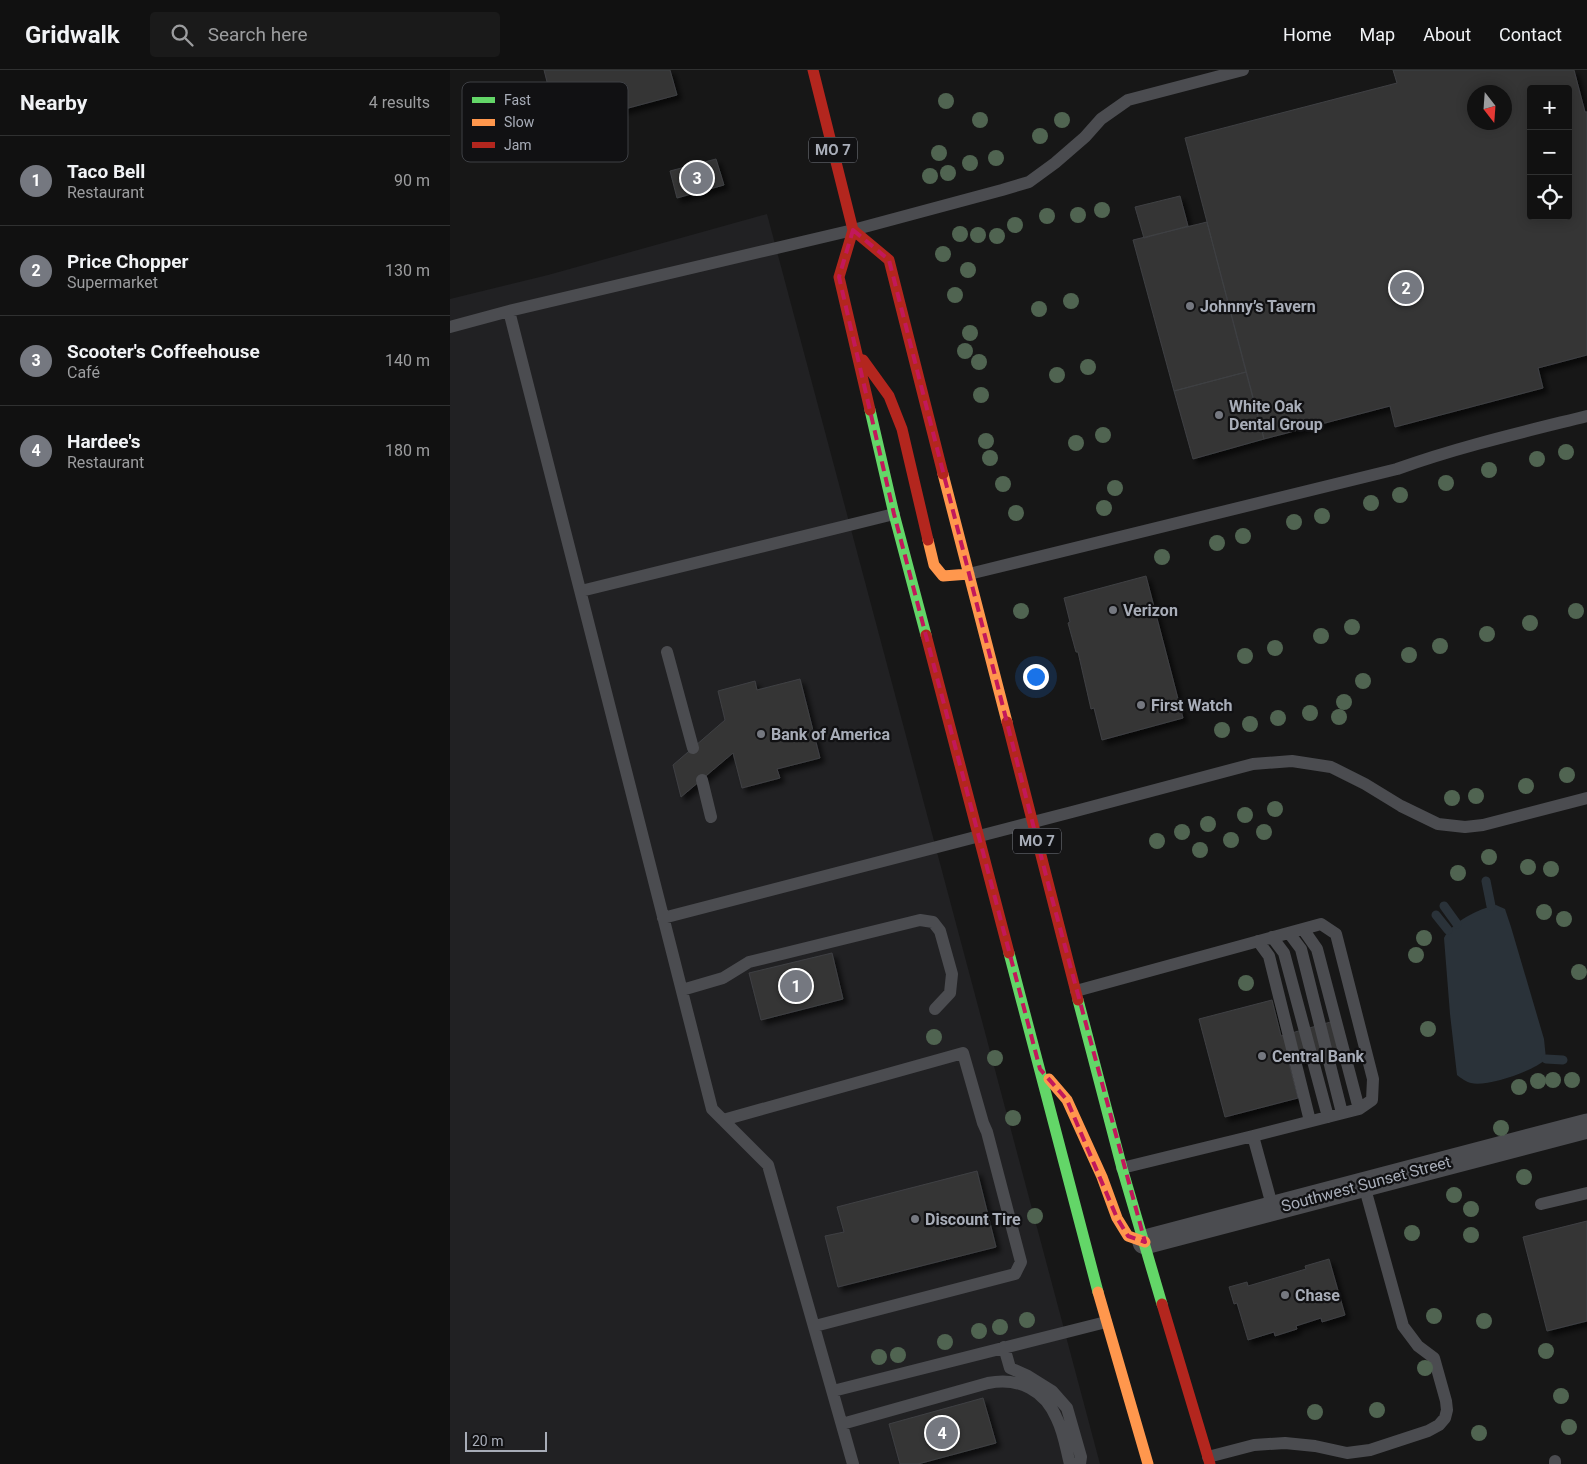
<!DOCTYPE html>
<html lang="en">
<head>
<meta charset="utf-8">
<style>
  :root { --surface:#111; --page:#1a1a1a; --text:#f1f3f6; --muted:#9c9d9f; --line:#303131; --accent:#757880 }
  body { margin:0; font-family:Roboto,sans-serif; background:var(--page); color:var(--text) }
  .controls { position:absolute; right:15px; top:15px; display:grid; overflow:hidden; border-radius:5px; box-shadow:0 2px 12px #0003 }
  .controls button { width:45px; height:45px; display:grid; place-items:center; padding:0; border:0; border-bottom:1px solid var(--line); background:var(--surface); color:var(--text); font:25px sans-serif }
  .compass { position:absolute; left:1017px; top:15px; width:45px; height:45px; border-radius:50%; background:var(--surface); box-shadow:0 2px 12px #0003; rotate:163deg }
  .scale { position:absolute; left:15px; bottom:12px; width:82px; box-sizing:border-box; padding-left:5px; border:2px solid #a8adb8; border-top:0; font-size:14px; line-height:18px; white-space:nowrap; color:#a8adb8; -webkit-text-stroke:4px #111113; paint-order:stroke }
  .you { position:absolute; left:585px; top:606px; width:18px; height:18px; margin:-12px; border:4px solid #fff; border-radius:50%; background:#1a73e8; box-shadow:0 0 0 8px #1a73e833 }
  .badge { display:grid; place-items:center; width:32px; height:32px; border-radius:50%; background:var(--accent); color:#fff; font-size:16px; font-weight:700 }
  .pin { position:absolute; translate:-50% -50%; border:2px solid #fff; box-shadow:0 1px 5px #0006 }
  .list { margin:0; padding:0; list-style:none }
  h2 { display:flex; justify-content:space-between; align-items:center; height:65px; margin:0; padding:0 20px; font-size:21px }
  h2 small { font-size:16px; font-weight:400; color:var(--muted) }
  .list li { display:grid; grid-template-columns:32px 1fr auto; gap:15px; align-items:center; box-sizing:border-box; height:90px; padding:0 20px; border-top:1px solid var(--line) }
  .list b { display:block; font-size:19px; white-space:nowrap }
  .list p { margin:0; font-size:16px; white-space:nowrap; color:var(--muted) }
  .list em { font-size:16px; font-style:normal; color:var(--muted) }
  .icon { flex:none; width:28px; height:28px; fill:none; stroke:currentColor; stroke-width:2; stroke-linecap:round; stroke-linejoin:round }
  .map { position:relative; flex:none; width:1137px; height:1394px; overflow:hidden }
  header { display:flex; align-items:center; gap:30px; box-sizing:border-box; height:70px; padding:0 25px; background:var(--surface); border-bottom:1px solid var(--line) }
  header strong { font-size:24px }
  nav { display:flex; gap:28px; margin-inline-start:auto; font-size:18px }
  .search { width:350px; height:45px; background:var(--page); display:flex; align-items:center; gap:12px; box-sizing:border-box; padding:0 18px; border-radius:5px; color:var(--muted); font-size:19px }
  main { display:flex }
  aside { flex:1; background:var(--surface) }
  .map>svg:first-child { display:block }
  .built { fill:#212123 }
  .water { fill:#2a3239 }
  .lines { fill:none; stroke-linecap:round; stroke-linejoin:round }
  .stream { stroke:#2a3239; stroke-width:9 }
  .building { fill:#353536; stroke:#3f4043; fill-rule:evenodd; filter:url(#shadow) }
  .lane { stroke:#4b4c50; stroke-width:12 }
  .street { stroke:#4b4c50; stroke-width:25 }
  .fast { stroke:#63d668; stroke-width:11 }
  .slow { stroke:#ff974d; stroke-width:11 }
  .jam { stroke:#b3261e; stroke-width:11 }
  .tree { fill:#506451 }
  .marked { fill:none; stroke:#c2185b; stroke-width:4; stroke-dasharray:10 6; stroke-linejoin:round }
  .poi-dot { fill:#757880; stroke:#111113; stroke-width:2 }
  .labels { text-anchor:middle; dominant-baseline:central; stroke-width:4.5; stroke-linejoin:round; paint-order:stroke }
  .shield { fill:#111113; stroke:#7b7e86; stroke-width:1 }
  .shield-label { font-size:15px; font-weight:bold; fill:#a8adb8 }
  .poi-label { font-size:16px; font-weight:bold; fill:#a8adb8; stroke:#111113; text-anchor:start }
  .street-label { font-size:16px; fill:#a8adb8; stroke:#111113 }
  .key { fill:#111113; stroke:#3e4045; stroke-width:1 }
  .key-label { font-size:14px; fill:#a8adb8 }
</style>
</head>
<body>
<header>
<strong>Gridwalk</strong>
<div class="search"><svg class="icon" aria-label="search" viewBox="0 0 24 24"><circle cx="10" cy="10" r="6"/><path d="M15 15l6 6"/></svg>Search here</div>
<nav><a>Home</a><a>Map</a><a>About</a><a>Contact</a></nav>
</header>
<main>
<aside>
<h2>Nearby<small>4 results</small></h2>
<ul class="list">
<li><span class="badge">1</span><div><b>Taco Bell</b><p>Restaurant</p></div><em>90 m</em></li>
<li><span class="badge">2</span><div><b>Price Chopper</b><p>Supermarket</p></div><em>130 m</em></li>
<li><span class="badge">3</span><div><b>Scooter's Coffeehouse</b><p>Café</p></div><em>140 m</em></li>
<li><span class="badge">4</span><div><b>Hardee's</b><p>Restaurant</p></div><em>180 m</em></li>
</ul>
</aside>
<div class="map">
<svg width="1137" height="1394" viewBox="0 0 1137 1394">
  <defs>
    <filter id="shadow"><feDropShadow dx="4.5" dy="4.5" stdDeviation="2.5" flood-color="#0009"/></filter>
  </defs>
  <rect width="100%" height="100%" fill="#171717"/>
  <path class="built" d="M317 144 650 1394H0V229L98 205Z"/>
  <path class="water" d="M1046 835 1055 839 1061 857 1094 969 1096 989C1084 1001 1037 1017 1021 1013 1016 1012 1011 1008 1007 1005L1000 944 994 868C1002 852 1028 839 1046 835Z"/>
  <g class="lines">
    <path class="stream" d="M1036 811 1041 836
      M994 836 1007 854
      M986 845 998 860
      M1096 989 1113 990"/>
  </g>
  <path class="building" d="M94 0H220L227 25 141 48 142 54 110 63Z
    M943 0H1124L1135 42H1137V285L1088 298 1093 318 945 357 940 336 814 369 735 68 947 13ZM1081 19H1118V146H1081ZM1024 22H1054V52H1024Z
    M266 89 274 115 227 128 220 101Z
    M730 126 738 156 694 168 685 137Z
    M757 152 796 302 724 321 683 170Z
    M796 302 814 369 743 389 724 321Z
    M696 506 733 648 652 670 644 638 641 639 628 582H626L618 553 620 552 614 528Z
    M350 609 370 688 327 699 330 708 292 718 283 683 231 727 223 695 275 650 268 621 305 611 307 620Z
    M382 883 393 929 311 950 299 903Z
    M822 930 831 966 884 951 892 980 839 993 848 1028 775 1047 749 949Z
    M527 1101 546 1177 388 1217 375 1166 394 1162 387 1137Z
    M1137 1151V1251L1097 1261 1073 1167Z
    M879 1189 895 1245 872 1252 871 1248 846 1256 847 1259 825 1266 824 1262 798 1270 787 1233 784 1234 779 1217 797 1212 798 1216 856 1199 855 1196Z
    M533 1328 546 1373 468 1394H450L439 1354Z"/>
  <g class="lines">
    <path class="lane" d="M59 241 262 1039 318 1095 403 1394
      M0 257 59 241 403 160 552 120 579 112 605 93 635 67 651 49 678 30 793 0
      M519 504 947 399C1008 377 1073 362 1137 346
      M131 521 444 444
      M217 582 243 678
      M252 710 261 747
      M213 848 622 742 803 694 842 691 881 697 915 714 951 736 988 754 1015 757 1033 755 1137 728
      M853 859 867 879 909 1039
      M839 863 851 879 892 1043
      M822 867 834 883 878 1047
      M808 871 819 886 860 1051
      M232 920 273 908 299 892 470 850 483 852 490 861 502 904 500 923 485 939
      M626 921 871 854 886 864 923 1009 922 1030 909 1039 803 1066 823 1139
      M273 1050 513 983 533 1053 537 1062 571 1192 565 1204 365 1256
      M672 1098 803 1066
      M1091 1134 1137 1123
      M554 1277 560 1298 578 1306 602 1321 617 1338 631 1387 630 1394
      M383 1321 656 1252
      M392 1354 538 1313C569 1307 595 1320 607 1349 614 1363 616 1379 620 1394
      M758 1387 804 1375 835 1373 865 1376 897 1383 920 1380 978 1361 989 1355 995 1348 997 1340 996 1331 984 1288 968 1276 953 1256 914 1115
      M1105 1394V1391"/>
    <path class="street" d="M695 1172 1137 1056"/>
    <path class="fast" d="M420 340 444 444 476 565
      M559 883 648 1222
      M628 930 672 1098 712 1234"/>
    <path class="slow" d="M493 404 557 652
      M478 470 484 495 493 506 519 504
      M599 1009 617 1030 652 1107 667 1148 678 1166 695 1172
      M648 1222 698 1394"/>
    <path class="jam" d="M363 0 403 160 389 207 420 340
      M403 160 439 190 493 404
      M413 290 439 326 452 359 478 470
      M476 565 559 883
      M557 652 628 930
      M712 1234 760 1394"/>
  </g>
  <g class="tree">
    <circle cx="496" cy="31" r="8"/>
    <circle cx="530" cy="50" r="8"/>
    <circle cx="612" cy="50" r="8"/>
    <circle cx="590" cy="66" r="8"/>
    <circle cx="489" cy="83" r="8"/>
    <circle cx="546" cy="88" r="8"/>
    <circle cx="520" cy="93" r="8"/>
    <circle cx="498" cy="103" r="8"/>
    <circle cx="480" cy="106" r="8"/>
    <circle cx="652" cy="140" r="8"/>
    <circle cx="628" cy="145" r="8"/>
    <circle cx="597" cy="146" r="8"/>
    <circle cx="565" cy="155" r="8"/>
    <circle cx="510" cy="164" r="8"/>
    <circle cx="528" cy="165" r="8"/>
    <circle cx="547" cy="166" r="8"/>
    <circle cx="493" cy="184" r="8"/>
    <circle cx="518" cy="200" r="8"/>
    <circle cx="505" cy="225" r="8"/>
    <circle cx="621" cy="231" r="8"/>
    <circle cx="589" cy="239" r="8"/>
    <circle cx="520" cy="263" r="8"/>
    <circle cx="515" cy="281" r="8"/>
    <circle cx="529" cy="292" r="8"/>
    <circle cx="638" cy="297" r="8"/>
    <circle cx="607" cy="305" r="8"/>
    <circle cx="531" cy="325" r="8"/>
    <circle cx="653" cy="365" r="8"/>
    <circle cx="536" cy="371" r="8"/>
    <circle cx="626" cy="373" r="8"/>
    <circle cx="1116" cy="382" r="8"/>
    <circle cx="540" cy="388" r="8"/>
    <circle cx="1087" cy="389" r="8"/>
    <circle cx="1039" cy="400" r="8"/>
    <circle cx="996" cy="413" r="8"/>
    <circle cx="553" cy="414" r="8"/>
    <circle cx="665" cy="418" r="8"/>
    <circle cx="950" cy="425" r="8"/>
    <circle cx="921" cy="433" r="8"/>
    <circle cx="654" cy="438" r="8"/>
    <circle cx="566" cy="443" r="8"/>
    <circle cx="872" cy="446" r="8"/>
    <circle cx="844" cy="452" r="8"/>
    <circle cx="793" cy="466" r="8"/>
    <circle cx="767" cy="473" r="8"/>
    <circle cx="712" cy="487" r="8"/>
    <circle cx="571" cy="541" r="8"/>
    <circle cx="1126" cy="541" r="8"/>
    <circle cx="1080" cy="553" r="8"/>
    <circle cx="902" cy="557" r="8"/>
    <circle cx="1037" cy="564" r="8"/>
    <circle cx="871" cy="566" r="8"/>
    <circle cx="990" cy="576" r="8"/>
    <circle cx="825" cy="578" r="8"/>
    <circle cx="959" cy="585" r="8"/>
    <circle cx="795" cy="586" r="8"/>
    <circle cx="913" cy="611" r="8"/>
    <circle cx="894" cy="632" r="8"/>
    <circle cx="860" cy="643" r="8"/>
    <circle cx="889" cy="647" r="8"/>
    <circle cx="828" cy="648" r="8"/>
    <circle cx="800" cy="654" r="8"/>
    <circle cx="772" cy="660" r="8"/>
    <circle cx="1117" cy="705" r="8"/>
    <circle cx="1076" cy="716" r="8"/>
    <circle cx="1026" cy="726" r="8"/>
    <circle cx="1002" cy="728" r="8"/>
    <circle cx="825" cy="739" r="8"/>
    <circle cx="795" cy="745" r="8"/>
    <circle cx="758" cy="754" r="8"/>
    <circle cx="732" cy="762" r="8"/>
    <circle cx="814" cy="762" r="8"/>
    <circle cx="781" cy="770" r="8"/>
    <circle cx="707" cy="771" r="8"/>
    <circle cx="750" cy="780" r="8"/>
    <circle cx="1039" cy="787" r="8"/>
    <circle cx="1078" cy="797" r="8"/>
    <circle cx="1101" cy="799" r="8"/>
    <circle cx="1008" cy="803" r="8"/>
    <circle cx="1094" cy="842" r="8"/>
    <circle cx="1114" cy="849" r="8"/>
    <circle cx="974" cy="868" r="8"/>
    <circle cx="966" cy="885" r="8"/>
    <circle cx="1129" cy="902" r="8"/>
    <circle cx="796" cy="913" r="8"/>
    <circle cx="978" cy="959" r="8"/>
    <circle cx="484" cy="967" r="8"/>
    <circle cx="545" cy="988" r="8"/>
    <circle cx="1103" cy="1010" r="8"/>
    <circle cx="1122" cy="1010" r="8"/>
    <circle cx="1088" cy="1011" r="8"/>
    <circle cx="1069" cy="1017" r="8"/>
    <circle cx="563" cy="1048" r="8"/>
    <circle cx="1051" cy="1058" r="8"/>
    <circle cx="1074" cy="1107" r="8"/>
    <circle cx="1004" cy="1125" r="8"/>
    <circle cx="1021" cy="1139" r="8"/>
    <circle cx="585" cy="1146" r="8"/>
    <circle cx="962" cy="1163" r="8"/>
    <circle cx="1021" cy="1165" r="8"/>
    <circle cx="984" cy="1246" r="8"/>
    <circle cx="577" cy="1250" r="8"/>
    <circle cx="1034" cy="1251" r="8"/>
    <circle cx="550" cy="1257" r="8"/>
    <circle cx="529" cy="1261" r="8"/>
    <circle cx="495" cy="1272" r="8"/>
    <circle cx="1096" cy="1281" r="8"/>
    <circle cx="448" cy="1285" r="8"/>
    <circle cx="429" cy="1287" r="8"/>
    <circle cx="975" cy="1298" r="8"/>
    <circle cx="1111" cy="1326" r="8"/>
    <circle cx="927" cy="1340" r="8"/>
    <circle cx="865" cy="1342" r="8"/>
    <circle cx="1119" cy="1357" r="8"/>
    <circle cx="1029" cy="1363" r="8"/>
  </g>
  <path class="marked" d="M403 160 439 190 600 821 695 1172 678 1166 667 1148 617 1030 590 999 444 444 389 207Z"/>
  <g class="poi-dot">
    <circle cx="740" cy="236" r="5"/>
    <circle cx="769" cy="345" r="5"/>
    <circle cx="663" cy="540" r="5"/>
    <circle cx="691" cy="635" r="5"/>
    <circle cx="311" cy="664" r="5"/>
    <circle cx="812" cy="986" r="5"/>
    <circle cx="465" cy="1149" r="5"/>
    <circle cx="835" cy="1225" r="5"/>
  </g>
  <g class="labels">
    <g class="shield">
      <rect x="359" y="67.5" width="48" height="25" rx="4"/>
      <rect x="563" y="758.5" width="48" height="25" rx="4"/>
    </g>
    <g class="shield-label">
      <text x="383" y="80">MO 7</text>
      <text x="587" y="771">MO 7</text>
    </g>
    <g class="poi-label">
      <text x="750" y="236">Johnny’s Tavern</text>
      <text x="779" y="336">White Oak<tspan x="779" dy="18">Dental Group</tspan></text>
      <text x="673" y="540">Verizon</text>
      <text x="701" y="635">First Watch</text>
      <text x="321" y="664">Bank of America</text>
      <text x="822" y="986">Central Bank</text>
      <text x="475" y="1149">Discount Tire</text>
      <text x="845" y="1225">Chase</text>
    </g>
    <g class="street-label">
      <text transform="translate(916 1114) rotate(-15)">Southwest Sunset Street</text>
    </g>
  </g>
  <rect x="12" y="12" width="166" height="80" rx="8" class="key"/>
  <rect x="22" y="27" width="23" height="6" fill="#63d668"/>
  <rect x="22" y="49" width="23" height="7" fill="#ff974d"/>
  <rect x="22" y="72" width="23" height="6" fill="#b3261e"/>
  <g class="key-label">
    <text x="54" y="35">Fast</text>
    <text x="54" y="57">Slow</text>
    <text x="54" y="80">Jam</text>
  </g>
</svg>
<div class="controls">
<button>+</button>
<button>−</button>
<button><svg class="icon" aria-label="locate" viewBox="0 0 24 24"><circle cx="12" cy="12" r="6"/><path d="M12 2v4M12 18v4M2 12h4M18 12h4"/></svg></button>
</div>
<svg class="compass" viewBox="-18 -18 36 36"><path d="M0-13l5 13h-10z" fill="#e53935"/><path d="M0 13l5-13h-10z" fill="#9c9d9f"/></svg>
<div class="scale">20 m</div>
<div class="you"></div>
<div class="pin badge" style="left:346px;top:916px">1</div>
<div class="pin badge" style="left:956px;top:218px">2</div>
<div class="pin badge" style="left:247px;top:108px">3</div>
<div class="pin badge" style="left:492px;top:1363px">4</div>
</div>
</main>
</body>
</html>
